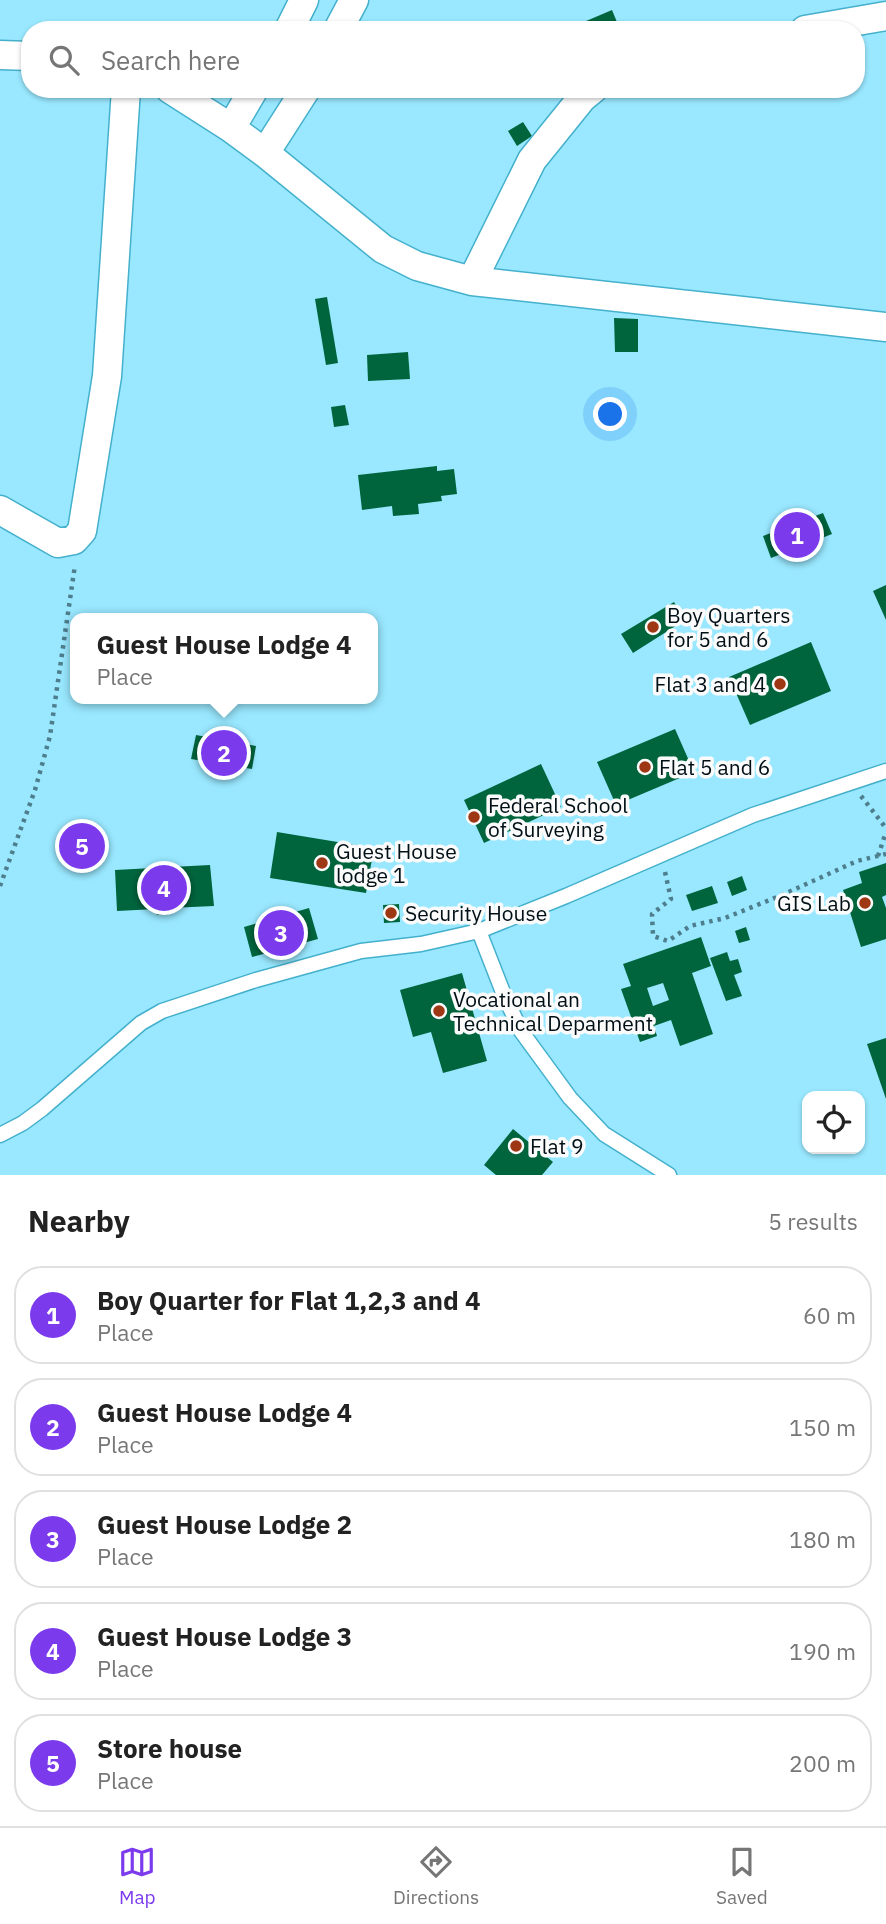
<!DOCTYPE html>
<html lang="en">
<head>
<meta charset="utf-8">
<style>
  :root { --surface:#fff; --page:#f6f6f6; --text:#222; --muted:#767676; --line:#e0e0e0; --accent:#7c3aed }
  body { margin:0; font-family:"IBM Plex Sans",sans-serif; background:var(--page); color:var(--text) }
  .controls { position:absolute; right:21px; bottom:21px; display:grid; overflow:hidden; border-radius:14px; box-shadow:0 2px 5px #0004 }
  .controls button { width:63px; height:63px; display:grid; place-items:center; padding:0; border:0; border-bottom:2px solid var(--line); background:var(--surface); color:var(--text); font:35px sans-serif }
  .you { position:absolute; left:611px; top:415px; width:24px; height:24px; margin:-18px; border:5px solid #fff; border-radius:50%; background:#1a73e8; box-shadow:0 0 0 10px #1a73e833 }
  .badge { display:grid; place-items:center; width:46px; height:46px; border-radius:50%; background:var(--accent); color:#fff; font-size:23px; font-weight:700 }
  .pin { position:absolute; translate:-50% -50%; border:4px solid #fff; box-shadow:0 2px 7px #0006 }
  .popup { position:absolute; left:70px; top:613px; width:308px; height:91px; box-sizing:border-box; display:grid; place-content:center; border-radius:14px; background:var(--surface); filter:drop-shadow(0 2px 5px #0005); font-size:23px; white-space:nowrap; color:var(--muted) }
  .popup b { font-size:26px; color:var(--text) }
  .popup::after { content:''; position:absolute; left:50%; top:100%; margin-left:-14px; border:14px solid transparent; border-top-color:var(--surface) }
  .list { margin:0; padding:0; list-style:none }
  h2 { display:flex; justify-content:space-between; align-items:center; height:91px; margin:0; padding:0 28px; font-size:30px }
  h2 small { font-size:23px; font-weight:400; color:var(--muted) }
  .list li { display:grid; grid-template-columns:46px 1fr auto; gap:21px; align-items:center; box-sizing:border-box; height:98px; margin:0 14px 14px; padding:0 14px; border:2px solid var(--line); border-radius:28px }
  .list b { display:block; font-size:26px; white-space:nowrap }
  .list p { margin:0; font-size:23px; white-space:nowrap; color:var(--muted) }
  .list em { font-size:23px; font-style:normal; color:var(--muted) }
  .icon { flex:none; width:38px; height:38px; fill:none; stroke:currentColor; stroke-width:2; stroke-linecap:round; stroke-linejoin:round }
  .map { position:relative; flex:none; width:886px; height:1175px; overflow:hidden }
  .search { position:absolute; background:var(--surface); box-shadow:0 2px 5px #0004; left:21px; right:21px; top:21px; height:77px; display:flex; align-items:center; gap:18px; box-sizing:border-box; padding:0 24px; border-radius:28px; color:var(--muted); font-size:26px }
  .sheet { height:651px; background:var(--surface) }
  nav { display:flex; justify-content:space-around; align-items:center; box-sizing:border-box; height:98px; border-top:2px solid var(--line); background:var(--surface); font-size:19px; color:var(--muted) }
  nav a { display:grid; justify-items:center; gap:4px }
  nav .on { color:var(--accent) }
  .map>svg:first-child { display:block }
  .building { fill:#00653d; fill-rule:evenodd }
  .lines { fill:none; stroke-linecap:round; stroke-linejoin:round }
  .lane-casing { stroke:#44b0cc; stroke-width:17 }
  .street-casing { stroke:#44b0cc; stroke-width:31 }
  .path { stroke:#4e7e8d; stroke-width:4.5; stroke-dasharray:3.5 5; stroke-linecap:butt }
  .lane { stroke:#fff; stroke-width:14 }
  .street { stroke:#fff; stroke-width:28 }
  .poi-dot { fill:#9e3713; stroke:#fbfbfb; stroke-width:2.5 }
  .labels { text-anchor:middle; dominant-baseline:central; stroke-width:7; stroke-linejoin:round; paint-order:stroke }
  .poi-label { font-size:21px; fill:#000f15; stroke:#fbfbfb; text-anchor:start }
</style>
</head>
<body>
<div class="map">
<svg width="886" height="1175" viewBox="0 0 886 1175">
  <rect width="100%" height="100%" fill="#99e8ff"/>
  <path class="building" d="M612 10 619 27 612 30H565Z
    M523 122 532 136 517 146 508 131Z
    M327 297 338 363 326 365 315 299Z
    M614 318 638 319V352H615Z
    M408 352 410 379 368 381 367 355Z
    M345 405 349 425 334 427 331 407Z
    M437 466V471L454 469 457 494 441 496 442 501 418 504 419 514 393 516 392 506 362 510 358 475Z
    M823 513 832 534 771 558 763 536Z
    M886 585V620L873 591Z
    M674 602 685 620 633 653 621 634Z
    M811 642 831 691 750 725 729 677Z
    M675 729 694 772 616 805 597 762Z
    M196 735 256 746 252 769 191 759Z
    M541 764 561 807 484 843 464 800Z
    M71 832 94 833 93 859H70Z
    M277 832 374 848 366 893 270 878Z
    M886 863V895L882 897 886 908V939L861 947 843 890 862 883 859 872Z
    M210 865 214 906 170 908V914L157 915 156 909 117 911 115 870Z
    M742 876 747 890 732 896 727 882Z
    M712 886 718 903 692 911 686 895Z
    M399 904 400 922 384 923 383 905Z
    M309 908 318 939 252 957 244 927Z
    M746 927 750 940 739 943 735 931Z
    M701 937 711 966 692 973 713 1034 680 1046 671 1020 654 1026 657 1036 640 1042 621 989 631 986 623 964ZM663 983 669 1000 653 1006 647 988Z
    M727 952 730 961 738 959 742 972 734 975 742 996 726 1001 710 958Z
    M462 973 487 1061 443 1073 431 1032 413 1037 400 990Z
    M886 1038V1099L867 1044Z
    M513 1129 553 1162 542 1175H496L484 1165Z"/>
  <g class="lines">
    <g class="lane-casing">
      <path id="lane" d="M479 931 504 995 521 1031 570 1098 604 1134 669 1175
        M0 1135 23 1123 42 1109 141 1023 162 1011 256 980 361 951 421 944 479 931 566 896 753 815 886 771"/>
    </g>
    <g class="street-casing">
      <path id="street" d="M289 30 304 0
        M338 30 354 0
        M805 30 886 16
        M0 55 30 56
        M170 89 231 128 265 153 383 249 417 266 472 281 886 327
        M231 128 254 89
        M265 153 306 89
        M472 281 532 160 582 98 593 89
        M0 510 58 543 74 540 82 531 107 376 126 89"/>
    </g>
    <path class="path" d="M861 796 886 828
      M878 856 886 832
      M665 872 671 899 652 914 653 936 668 941 690 926 725 918 782 895 857 861 886 854
      M0 886 35 790 50 736 75 565"/>
    <use href="#lane" class="lane"/>
    <use href="#street" class="street"/>
  </g>
  <g class="poi-dot">
    <circle cx="653" cy="627" r="7"/>
    <circle cx="780" cy="684" r="7"/>
    <circle cx="645" cy="767" r="7"/>
    <circle cx="474" cy="817" r="7"/>
    <circle cx="322" cy="863" r="7"/>
    <circle cx="865" cy="903" r="7"/>
    <circle cx="391" cy="913" r="7"/>
    <circle cx="439" cy="1011" r="7"/>
    <circle cx="516" cy="1146" r="7"/>
  </g>
  <g class="labels">
    <g class="poi-label">
      <text x="667" y="615">Boy Quarters<tspan x="667" dy="24">for 5 and 6</tspan></text>
      <text x="766" y="684" text-anchor="end">Flat 3 and 4</text>
      <text x="659" y="767">Flat 5 and 6</text>
      <text x="488" y="805">Federal School<tspan x="488" dy="24">of Surveying</tspan></text>
      <text x="336" y="851">Guest House<tspan x="336" dy="24">lodge 1</tspan></text>
      <text x="851" y="903" text-anchor="end">GIS Lab</text>
      <text x="405" y="913">Security House</text>
      <text x="453" y="999">Vocational an<tspan x="453" dy="24">Technical Deparment</tspan></text>
      <text x="530" y="1146">Flat 9</text>
    </g>
  </g>
</svg>
<div class="controls">
<button><svg class="icon" aria-label="locate" viewBox="0 0 24 24"><circle cx="12" cy="12" r="6"/><path d="M12 2v4M12 18v4M2 12h4M18 12h4"/></svg></button>
</div>
<div class="you"></div>
<div class="pin badge" style="left:797px;top:535px">1</div>
<div class="pin badge" style="left:224px;top:753px">2</div>
<div class="popup"><b>Guest House Lodge 4</b>Place</div>
<div class="pin badge" style="left:281px;top:933px">3</div>
<div class="pin badge" style="left:164px;top:888px">4</div>
<div class="pin badge" style="left:82px;top:846px">5</div>
<div class="search"><svg class="icon" aria-label="search" viewBox="0 0 24 24"><circle cx="10" cy="10" r="6"/><path d="M15 15l6 6"/></svg>Search here</div>
</div>
<section class="sheet">
<h2>Nearby<small>5 results</small></h2>
<ul class="list">
<li><span class="badge">1</span><div><b>Boy Quarter for Flat 1,2,3 and 4</b><p>Place</p></div><em>60 m</em></li>
<li><span class="badge">2</span><div><b>Guest House Lodge 4</b><p>Place</p></div><em>150 m</em></li>
<li><span class="badge">3</span><div><b>Guest House Lodge 2</b><p>Place</p></div><em>180 m</em></li>
<li><span class="badge">4</span><div><b>Guest House Lodge 3</b><p>Place</p></div><em>190 m</em></li>
<li><span class="badge">5</span><div><b>Store house</b><p>Place</p></div><em>200 m</em></li>
</ul>
</section>
<nav>
<a class="on"><svg class="icon" aria-label="map" viewBox="0 0 24 24"><path d="M3 6l6-2 6 2 6-2v14l-6 2-6-2-6 2zM9 4v14M15 6v14"/></svg>Map</a>
<a><svg class="icon" aria-label="directions" viewBox="0 0 24 24"><path d="M12 3l9 9-9 9-9-9zM9 14v-3h6M13 9l2 2-2 2"/></svg>Directions</a>
<a><svg class="icon" aria-label="saved" viewBox="0 0 24 24"><path d="M7 4h10v16l-5-4-5 4z"/></svg>Saved</a>
</nav>
</body>
</html>
